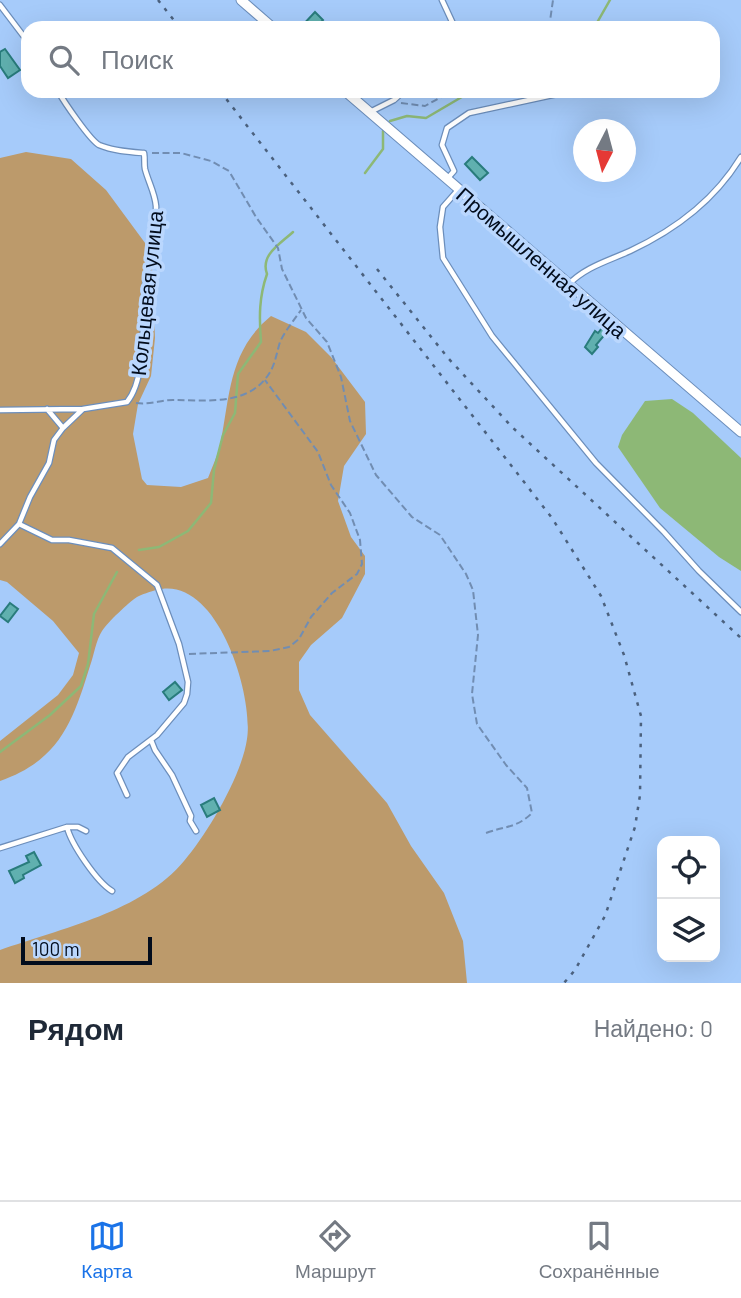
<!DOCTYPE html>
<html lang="ru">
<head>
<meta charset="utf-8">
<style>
  :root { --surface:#fff; --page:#f6f6f7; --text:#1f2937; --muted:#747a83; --line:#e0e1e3; --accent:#1a73e8 }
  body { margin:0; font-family:Barlow,sans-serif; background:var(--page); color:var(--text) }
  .controls { position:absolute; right:21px; bottom:21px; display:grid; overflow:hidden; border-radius:14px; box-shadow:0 7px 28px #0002 }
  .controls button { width:63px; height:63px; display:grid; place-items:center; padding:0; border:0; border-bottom:2px solid var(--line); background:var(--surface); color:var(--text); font:35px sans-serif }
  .compass { position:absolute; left:573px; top:119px; width:63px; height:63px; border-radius:50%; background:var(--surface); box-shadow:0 7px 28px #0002; rotate:186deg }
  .scale { position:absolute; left:21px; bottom:18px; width:131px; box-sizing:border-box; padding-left:7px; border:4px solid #020c1c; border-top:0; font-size:19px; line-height:24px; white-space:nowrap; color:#020c1c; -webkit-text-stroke:5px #bad7fe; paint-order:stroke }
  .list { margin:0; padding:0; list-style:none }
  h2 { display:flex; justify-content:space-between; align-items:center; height:91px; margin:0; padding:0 28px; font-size:30px }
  h2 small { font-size:23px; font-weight:400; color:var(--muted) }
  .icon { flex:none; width:38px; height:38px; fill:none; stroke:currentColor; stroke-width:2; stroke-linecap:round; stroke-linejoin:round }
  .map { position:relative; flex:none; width:741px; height:983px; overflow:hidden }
  .search { position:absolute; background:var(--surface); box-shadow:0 7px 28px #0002; left:21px; right:21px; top:21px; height:77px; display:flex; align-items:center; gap:18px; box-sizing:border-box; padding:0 24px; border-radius:21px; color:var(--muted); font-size:26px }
  .sheet { height:217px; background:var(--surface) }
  nav { display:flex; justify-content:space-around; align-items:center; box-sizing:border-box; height:98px; border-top:2px solid var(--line); background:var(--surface); font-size:19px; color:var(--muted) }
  nav a { display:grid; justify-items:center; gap:4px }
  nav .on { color:var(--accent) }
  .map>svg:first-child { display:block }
  .green { fill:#bc9a6b }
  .water { fill:#8db876 }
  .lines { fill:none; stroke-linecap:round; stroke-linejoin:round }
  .stream { stroke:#8db876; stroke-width:2.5 }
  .building { fill:#60b0af; stroke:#297c7c; stroke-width:2 }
  .service-casing { stroke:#6c8ebb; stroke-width:7 }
  .minor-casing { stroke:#6c8ebb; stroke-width:11 }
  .path { stroke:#718db2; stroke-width:2; stroke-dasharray:7 3.5; stroke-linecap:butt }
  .service { stroke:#fff; stroke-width:4.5 }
  .minor { stroke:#fff; stroke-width:9 }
  .rail { stroke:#4b617e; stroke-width:2.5; stroke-dasharray:3.5 7; stroke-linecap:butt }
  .labels { text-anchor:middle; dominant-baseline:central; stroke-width:7; stroke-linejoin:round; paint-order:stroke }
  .street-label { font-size:21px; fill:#020c1c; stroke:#bad7fe }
</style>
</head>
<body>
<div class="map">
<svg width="741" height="983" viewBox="0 0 741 983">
  <rect width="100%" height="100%" fill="#a6cbfa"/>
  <path class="green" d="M26 152 71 159 106 190 148 247 152 265 155 338 151 376 138 404 133 434 142 479 147 485 181 487 208 478C212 467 217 457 220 446 230 397 228 351 271 316L306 332 331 357 365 402 366 434 344 466 338 501 351 537 365 556V574L342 618 311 645 299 662V690L310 715 387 803 411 846 444 893 463 941 467 983H0V950C60 929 143 911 184 861 208 833 242 775 247 739 254 695 217 573 156 590 150 592 142 594 137 597 128 603 108 622 102 631 96 640 94 655 90 666 73 721 60 760 0 781V741L58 695 73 675 79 653 53 621 7 582 0 580V158Z"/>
  <path class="water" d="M672 399 693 413 741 458V571L719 557 660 508 618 447 622 435 645 401Z"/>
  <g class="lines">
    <path class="stream" d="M594 28 610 0
      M390 121 407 116 426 118 472 91
      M365 173 383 149V131
      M139 550 159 547 188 531 211 503 214 470 223 435 235 413 238 374 261 342C259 317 259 297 267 274 260 255 280 244 293 232
      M0 752 50 715 81 686 88 664 94 614 117 572"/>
  </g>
  <path class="building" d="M315 12 323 20 316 28H300Z
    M5 49 20 70 8 78 0 66V52Z
    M472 157 488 173 480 180 465 164Z
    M602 328 607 332 596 345 598 347 592 354 585 347 595 331 598 333Z
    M10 603 18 609 8 622 0 616Z
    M175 682 182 690 169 700 163 692Z
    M214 798 220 810 207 817 201 805Z
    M34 852 41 865 23 875 24 878 15 883 9 871 29 862 26 856Z"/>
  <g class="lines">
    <g class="service-casing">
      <path id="service" d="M442 0 455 28
        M0 5 28 42
        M370 112 394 100 404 91
        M447 179 454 171 442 145 447 128 469 113 571 91
        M458 190 443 207 440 227 443 258 492 336 596 463 664 532 699 571 741 612
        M568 285C585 267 608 261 630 251 675 230 715 200 741 157
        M47 409 63 428
        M0 410 83 409
        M19 524 52 540H69L112 548 157 585 179 644 188 682 187 694 184 703 157 735 128 757 117 773 127 795
        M0 544 19 524 30 497 49 463 54 440 63 428 83 409 127 402C148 376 141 318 145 286 148 259 157 233 156 206 155 193 148 181 145 169 144 164 145 159 144 153 130 152 113 151 99 145 90 140 64 102 58 91
        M151 740 155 750 172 775 191 816 190 821 196 831
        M67 827C71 844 97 882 112 891
        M0 848 67 827H78L86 831"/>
    </g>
    <g class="minor-casing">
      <path id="minor" d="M241 0 273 28
        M345 91 741 432"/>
    </g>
    <path class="path" d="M549 28 553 0
      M401 103 425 106 452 91
      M152 153H181L211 161 229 171 256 217 278 248 282 269 306 318 327 342 341 377 350 421 376 475 412 517 440 535 466 574 473 590 478 635 472 694 477 724 506 765 527 788 532 813C517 828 505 826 486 833
      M136 403C150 405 160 400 173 400 204 400 244 406 266 378 275 367 276 355 280 342 285 331 294 320 301 310
      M189 654 270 651 289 647 299 639 311 617 332 593 357 574 362 564 360 540 350 513 331 485 318 452 265 380"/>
    <use href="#service" class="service"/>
    <use href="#minor" class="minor"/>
    <path class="rail" d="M158 0 180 28
      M220 91 552 518 601 596 624 655 641 716 640 795 635 827 605 916 575 970 564 983
      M377 269 448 358 512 427 741 638"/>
  </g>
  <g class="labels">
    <g class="street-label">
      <text transform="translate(542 262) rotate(41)">Промышленная улица</text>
      <text transform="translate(146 293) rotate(-84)">Кольцевая улица</text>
    </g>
  </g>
</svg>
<div class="controls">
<button><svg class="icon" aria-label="locate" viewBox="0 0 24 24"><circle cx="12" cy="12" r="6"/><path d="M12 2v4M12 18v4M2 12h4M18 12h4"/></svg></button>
<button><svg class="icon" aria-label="layers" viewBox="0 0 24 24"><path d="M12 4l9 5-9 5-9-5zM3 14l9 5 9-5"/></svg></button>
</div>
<svg class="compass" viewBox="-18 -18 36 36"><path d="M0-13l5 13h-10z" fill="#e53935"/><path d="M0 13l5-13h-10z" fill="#747a83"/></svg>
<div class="scale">100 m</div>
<div class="search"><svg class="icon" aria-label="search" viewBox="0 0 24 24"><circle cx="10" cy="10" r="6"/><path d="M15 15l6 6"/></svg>Поиск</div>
</div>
<section class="sheet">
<h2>Рядом<small>Найдено: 0</small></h2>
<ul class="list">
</ul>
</section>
<nav>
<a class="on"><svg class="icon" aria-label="map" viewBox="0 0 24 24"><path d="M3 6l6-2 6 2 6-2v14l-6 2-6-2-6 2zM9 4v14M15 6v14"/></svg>Карта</a>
<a><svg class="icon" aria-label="directions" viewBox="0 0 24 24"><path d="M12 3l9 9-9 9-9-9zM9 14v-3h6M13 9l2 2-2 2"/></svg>Маршрут</a>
<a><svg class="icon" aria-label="saved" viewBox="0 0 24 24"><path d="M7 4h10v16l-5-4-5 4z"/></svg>Сохранённые</a>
</nav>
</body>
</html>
